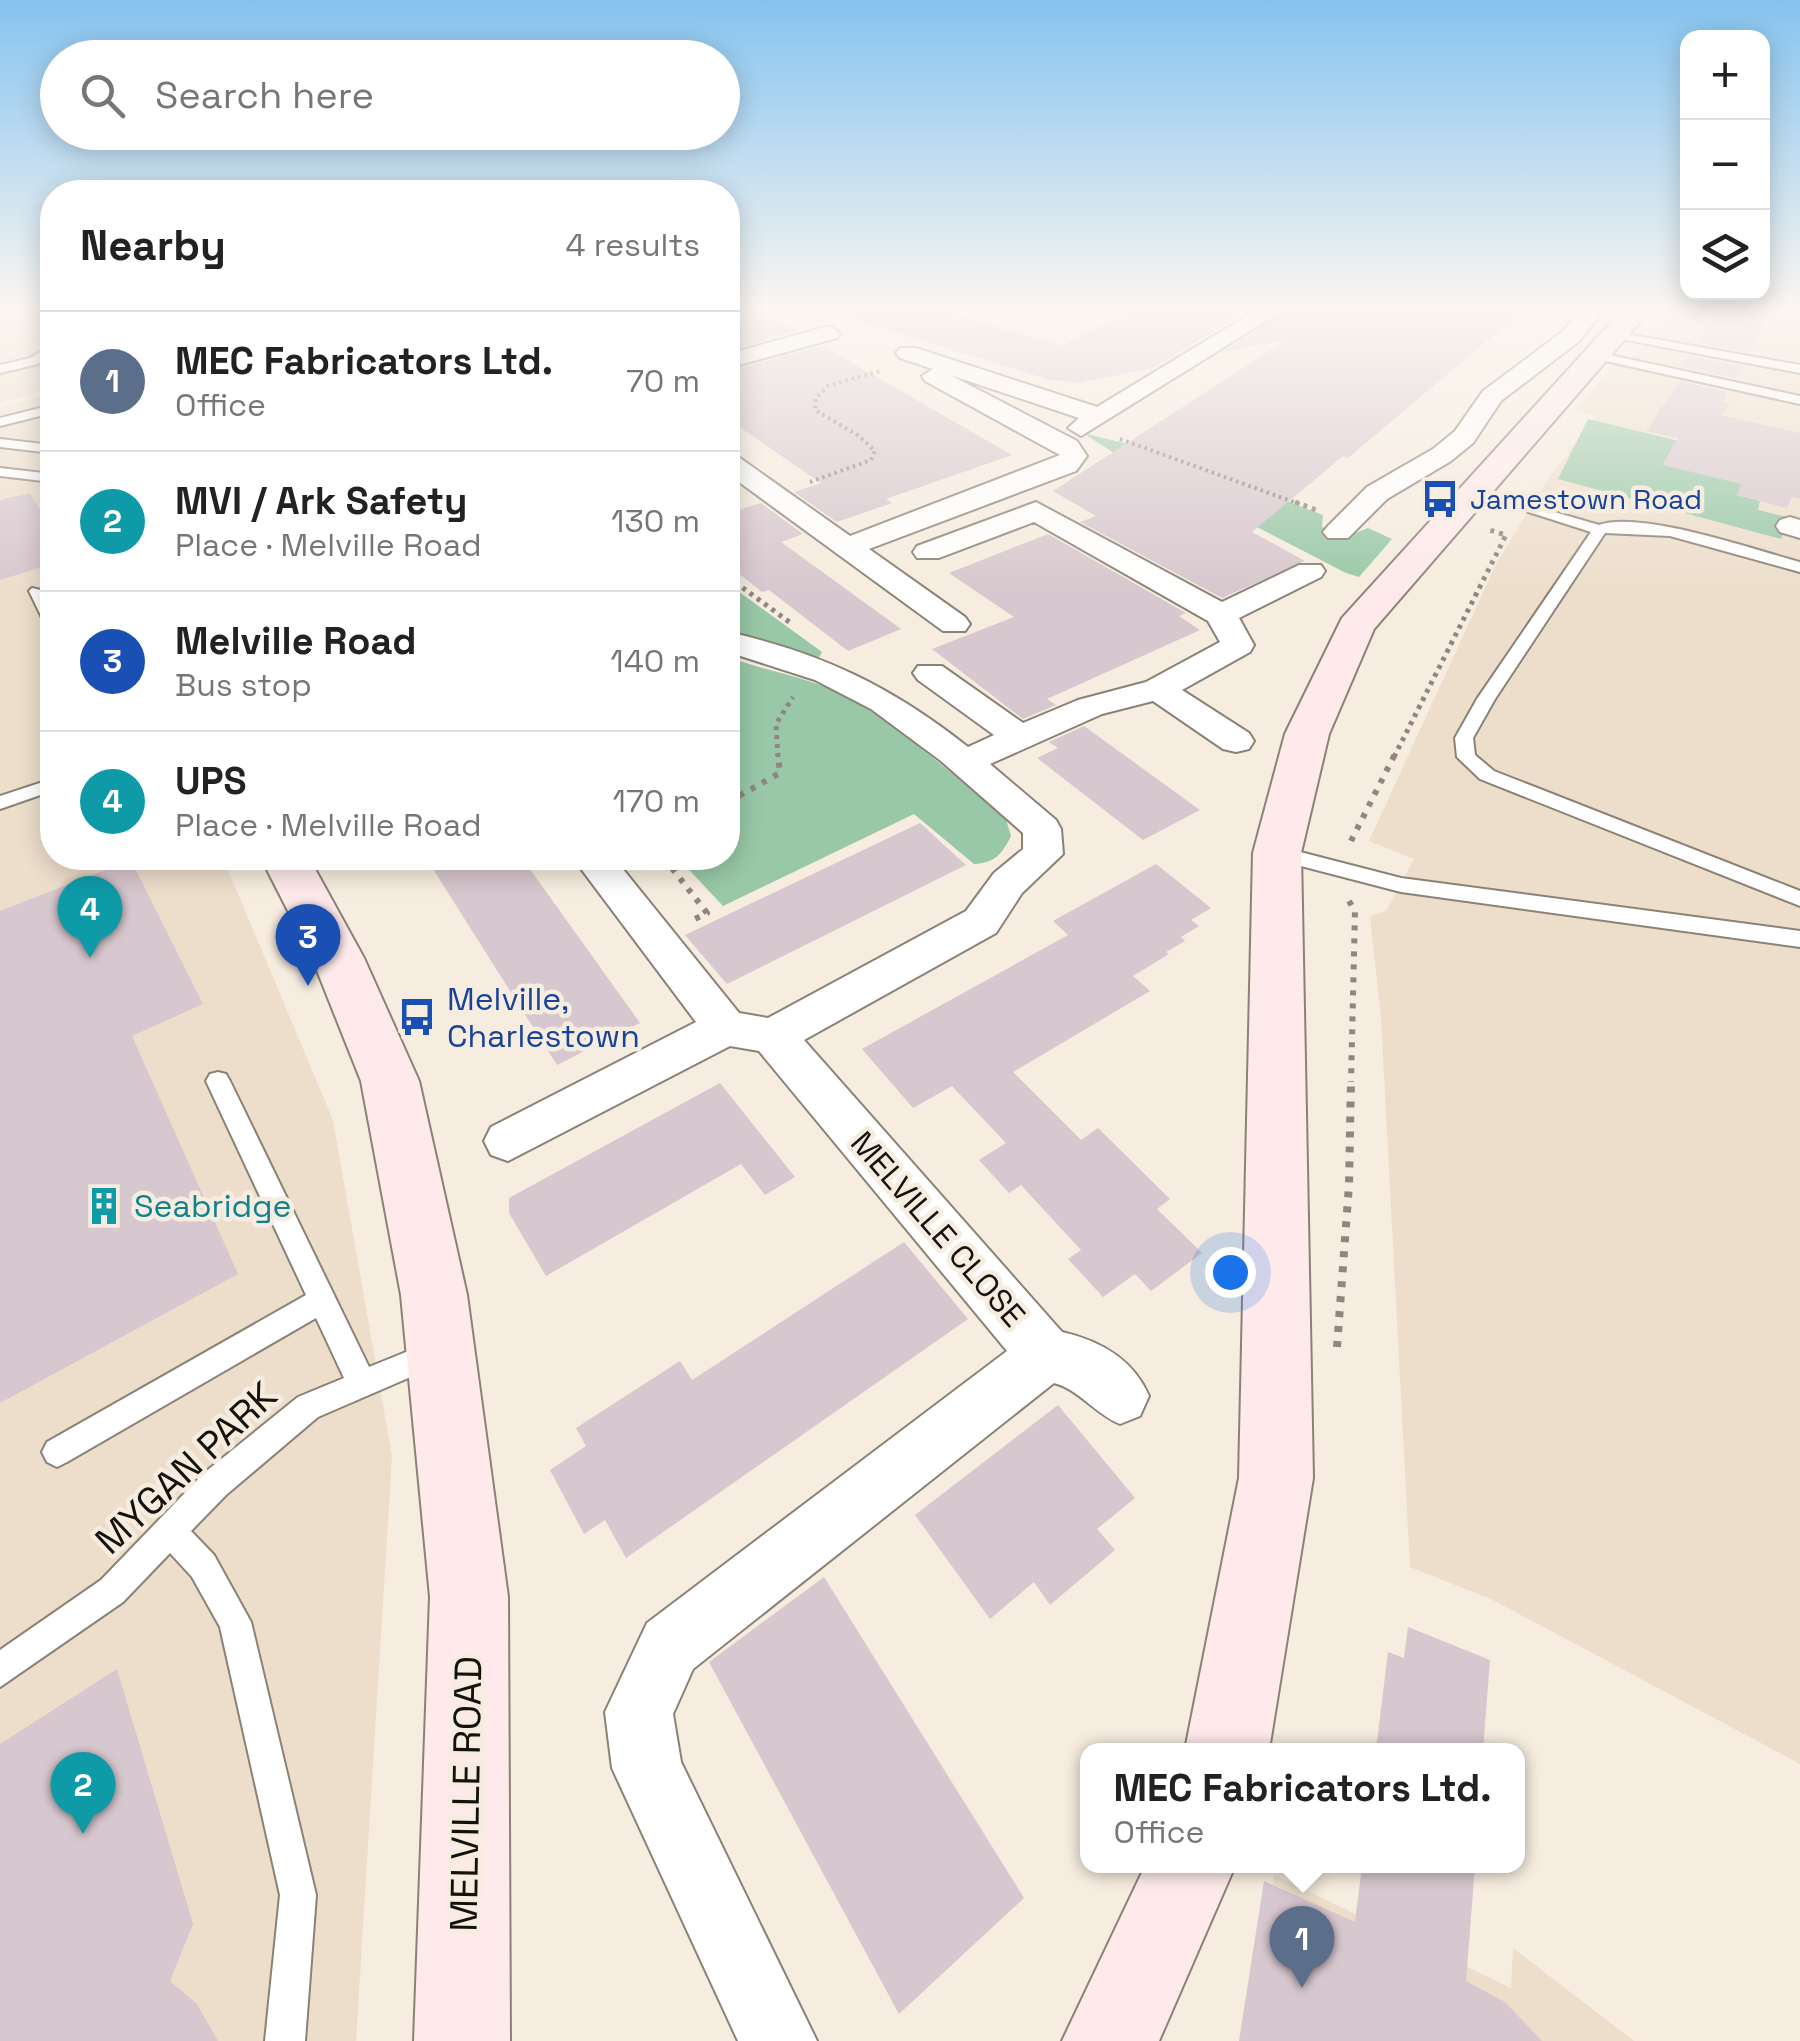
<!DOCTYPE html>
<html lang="en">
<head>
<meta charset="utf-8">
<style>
  :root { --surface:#fff; --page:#f2f2f2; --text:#222; --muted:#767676; --line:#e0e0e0; --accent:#b45309 }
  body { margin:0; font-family:"Space Grotesk",sans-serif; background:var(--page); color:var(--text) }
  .controls { position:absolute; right:30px; top:30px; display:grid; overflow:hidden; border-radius:20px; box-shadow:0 5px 25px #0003 }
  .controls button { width:90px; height:90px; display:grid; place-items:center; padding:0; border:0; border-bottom:2px solid var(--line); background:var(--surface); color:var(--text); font:50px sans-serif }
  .you { position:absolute; left:1230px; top:1272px; width:35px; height:35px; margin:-25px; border:8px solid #fff; border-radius:50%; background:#1a73e8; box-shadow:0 0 0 15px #1a73e833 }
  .badge { display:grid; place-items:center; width:65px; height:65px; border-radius:50%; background:var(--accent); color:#fff; font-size:32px; font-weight:700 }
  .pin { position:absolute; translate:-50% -82px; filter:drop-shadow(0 2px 5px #0008) }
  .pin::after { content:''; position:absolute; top:52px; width:35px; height:30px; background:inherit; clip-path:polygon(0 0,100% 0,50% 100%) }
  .popup { position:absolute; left:1080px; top:1743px; width:445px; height:130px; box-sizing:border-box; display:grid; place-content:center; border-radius:20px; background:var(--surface); filter:drop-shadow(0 2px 8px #0005); font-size:32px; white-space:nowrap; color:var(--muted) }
  .popup b { font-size:38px; color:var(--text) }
  .popup::after { content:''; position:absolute; left:50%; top:100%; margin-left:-20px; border:20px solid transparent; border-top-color:var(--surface) }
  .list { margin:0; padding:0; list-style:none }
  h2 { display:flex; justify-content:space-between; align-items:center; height:130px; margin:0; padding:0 40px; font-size:42px }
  h2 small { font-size:32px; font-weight:400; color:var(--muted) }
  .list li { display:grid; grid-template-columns:65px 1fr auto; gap:30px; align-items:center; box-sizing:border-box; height:140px; padding:0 40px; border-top:2px solid var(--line) }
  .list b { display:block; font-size:38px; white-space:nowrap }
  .list p { margin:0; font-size:32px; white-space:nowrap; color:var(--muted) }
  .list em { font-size:32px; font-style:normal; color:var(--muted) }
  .icon { flex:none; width:55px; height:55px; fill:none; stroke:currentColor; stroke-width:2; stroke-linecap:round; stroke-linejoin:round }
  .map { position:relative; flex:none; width:1800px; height:2041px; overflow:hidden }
  .search { position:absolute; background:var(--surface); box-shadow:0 5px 25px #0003; left:40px; top:40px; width:700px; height:110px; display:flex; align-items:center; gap:25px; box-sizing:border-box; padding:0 35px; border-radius:55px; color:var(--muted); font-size:38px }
  .panel { position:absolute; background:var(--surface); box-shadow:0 5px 25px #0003; left:40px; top:180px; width:700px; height:690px; border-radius:40px }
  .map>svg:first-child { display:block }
  .built { fill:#eddecb }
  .green { fill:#98c8a7 }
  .building { fill:#d7c7ce }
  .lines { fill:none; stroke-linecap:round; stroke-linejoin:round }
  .lane-casing { stroke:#8b8276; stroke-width:4 }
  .street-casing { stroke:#8b8276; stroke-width:4 }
  .secondary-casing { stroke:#8b8276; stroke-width:4 }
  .path-far3 { stroke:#8f877f; stroke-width:4; stroke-dasharray:2.5 4; stroke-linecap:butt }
  .path-far2 { stroke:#8f877f; stroke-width:5; stroke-dasharray:4 5; stroke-linecap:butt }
  .path-far1 { stroke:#8f877f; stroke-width:6; stroke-dasharray:5 8; stroke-linecap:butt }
  .path { stroke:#8f877f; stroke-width:8; stroke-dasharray:6 9; stroke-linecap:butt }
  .lane { fill:#fff; fill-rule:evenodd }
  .street { fill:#fff; fill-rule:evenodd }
  .secondary { fill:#feeaea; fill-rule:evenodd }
  .labels { text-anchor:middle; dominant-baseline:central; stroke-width:9; stroke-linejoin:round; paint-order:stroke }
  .far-transit-label { font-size:28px; fill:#164399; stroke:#f6ecdf; text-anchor:start }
  .transit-label { font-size:32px; fill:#164399; stroke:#f6ecdf; text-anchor:start }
  .culture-label { font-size:32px; fill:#0d838f; stroke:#f6ecdf; text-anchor:start }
  .street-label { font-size:32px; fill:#15110d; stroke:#f6ecdf }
  .near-street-label { font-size:38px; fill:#15110d; stroke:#f6ecdf }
</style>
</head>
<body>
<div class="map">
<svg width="1800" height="2041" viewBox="0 0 1800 2041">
  <rect width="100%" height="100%" fill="#f6ecdf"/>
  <path class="built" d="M0 308H52V389L0 403Z
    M1671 308H1800V1764L1493 1600 1410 1567 1381 1019 1370 916 1386 911 1414 859 1369 841 1496 564 1548 479 1596 416 1575 411 1613 365 1628 364Z
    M52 393V858H223L333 1120 392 1456 356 2041H0V407Z
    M1274 1875 1511 1988 1513 1948 1634 2041H1246Z"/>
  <path class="green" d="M1588 419 1740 456 1673 447 1663 464 1742 484 1737 495 1760 501 1758 510 1791 518 1781 539 1558 479Z
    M1083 433 1152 450 1323 515 1322 527 1348 536 1368 528 1392 539 1359 577 1346 573 1117 455Z
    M728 584 822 652 816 663 728 635Z
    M728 657C768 672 813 678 851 699 906 731 955 778 1005 816L1011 836C1002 854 995 863 974 864L914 814 723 906 678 858H728Z"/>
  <path class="building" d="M757 308 797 331 728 350V315Z
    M847 308H935L1062 346 1134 308H1252L1153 368 1079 383 1047 379 846 317Z
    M1291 308H1526L1348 458 1343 456 1252 532 1305 561 1222 598 1080 522 1096 516 1053 491 1288 339 1221 353Z
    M1722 308H1773L1749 352 1697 343Z
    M823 346 1012 455 886 499 892 503 837 522 794 492 821 483 728 419V371Z
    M1688 356 1742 366 1735 378 1681 366Z
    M1680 381 1727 392 1722 402 1729 404 1721 415 1800 433V499L1792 497 1787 508 1760 501 1736 495 1742 484 1663 465 1678 438 1646 431Z
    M30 493 52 531V564L0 580V500Z
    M728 502 739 510 761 503 803 534 781 542 901 629 848 651 769 590 762 592 728 565Z
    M1048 534 1186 613 1179 616 1200 630 1047 699 1056 705 1023 719 932 649 1014 617 949 573Z
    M1084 726 1200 810 1143 840 1037 758 1058 748 1049 742Z
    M920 823 966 865 727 984 685 935Z
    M426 858H522L640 1023 557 1065Z
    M131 860 203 1004 132 1036 238 1274 0 1403V911Z
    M1156 864 1211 908 1191 920 1199 926 1181 937 1185 941 1166 952 1169 954 1133 976 1150 991 1013 1072 1081 1140 1098 1128 1170 1199 1157 1209 1202 1253 1151 1291 1135 1274 1103 1297 1068 1259 1081 1250 1021 1185 1009 1193 979 1160 1006 1143 952 1086 913 1108 862 1049 1068 935 1053 921Z
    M720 1083 795 1177 765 1195 741 1164 546 1276 509 1213V1198Z
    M904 1242 968 1319 626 1558 605 1520 584 1534 550 1470 586 1446 576 1428 680 1361 692 1380Z
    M1058 1405 1135 1498 1097 1529 1115 1550 1050 1605 1034 1582 990 1619 915 1515Z
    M824 1577 1024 1898 899 2014 709 1662Z
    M1408 1627 1490 1660 1483 1750H1376L1388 1652 1404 1658Z
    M117 1669 193 1924 170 1981 197 2004 218 2041H0V1744Z
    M1362 1866H1475L1466 1981 1505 2002 1542 2041H1239L1264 1881 1355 1922Z"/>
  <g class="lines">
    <g class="lane-casing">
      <path id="lane" d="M1615 332 1800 365V373L1611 337Z
        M52 345V353L38 364 0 373V365L30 358Z
        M1596 352 1800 396V404L1592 358V354Z
        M52 405V413L0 426V418Z
        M0 439 52 445V453L0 447Z
        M0 468 52 474V482L0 476Z
        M1469 487 1599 525C1640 510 1755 550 1800 562V572L1670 536 1605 533 1495 699 1473 738 1475 755 1494 771 1800 891V906L1480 779 1457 757 1455 738 1477 699 1591 532 1469 493Z
        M32 588 45 591 52 607V627L44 622 29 591Z
        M52 779V791L0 809V796Z
        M1277 846 1401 878 1800 931V947L1401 892 1270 858 1267 853 1270 848Z
        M218 1072 226 1074 230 1081 369 1367 433 1341 443 1345 447 1354 443 1363 318 1417 226 1495 191 1531 214 1555 251 1622 316 1895 305 2041H265L280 1895 220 1627 192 1577 170 1553 123 1602 0 1687V1650L101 1580 204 1473 298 1397 344 1378 316 1318 67 1462 57 1467 47 1462 42 1452 47 1442 306 1295 206 1081 210 1074Z"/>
    </g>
    <g class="street-casing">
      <path id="street" d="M1260 308H1287L1081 436 1068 428 1079 418 950 375 1077 441 1087 456 1076 471 869 549 965 617 970 624 965 631H943L728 474V454L737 456 850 536 1060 455 925 381 922 376 933 369 900 358 896 353 900 348H916L1097 407Z
        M1583 308H1606L1578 342 1501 401 1473 443 1451 461 1387 499 1348 538H1328L1323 532 1328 526 1367 487 1433 449 1455 431 1483 391 1562 332Z
        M829 326 840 333 837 338 728 368V354Z
        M1036 502 1222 602 1299 565H1321L1325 571 1321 577 1239 618 1254 645 1250 652 1182 690 1249 733 1254 741 1249 749 1236 752 1223 749 1153 701 1102 714 990 764 1056 820 1061 829 1063 854 1022 893 996 933 804 1040 1062 1332C1101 1341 1133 1359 1149 1396L1140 1416 1120 1424C1095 1414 1080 1390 1054 1383L693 1669 673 1714 681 1762 817 2041H738L612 1768 605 1712 647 1623 1007 1351 759 1051 730 1046 508 1161 491 1155 484 1141 491 1127 696 1022 573 858H614L739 1013 768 1018 966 911 994 873 1023 849V833L941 761 871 709 815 680 728 652V632C822 653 892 687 968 747L994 735 918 680 913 673 918 666H942L1023 723 1078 700 1146 682 1220 642 1208 621 1034 522 939 558H917L913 552 917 546Z
        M1790 517 1800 520V538L1780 532 1776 526 1780 520Z"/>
    </g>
    <g class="secondary-casing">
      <path id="secondary" d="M1624 308H1652L1374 629 1329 734 1301 853 1313 1478 1269 1750H1185L1239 1478 1253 853 1285 734 1342 618Z
        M261 858H309L364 958 419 1081 467 1295 508 1597 510 2041H414L430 1597 401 1295 361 1081 312 958Z
        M1145 1866H1235L1159 2041H1062Z"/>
    </g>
    <path class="path-far3" d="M1120 439 1302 505
      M810 482 871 460 875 451 859 436 815 410 816 398 828 386 880 371"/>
    <path class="path-far2" d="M1295 502 1316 510
      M728 577 792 624
      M778 757 776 724 793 697
      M1394 757 1506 535 1486 529"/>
    <path class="path-far1" d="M728 802 780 773 778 754
      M1351 841 1395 754
      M664 858 707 913 693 920
      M1349 901 1355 911 1351 1082"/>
    <path class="path" d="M1337 1347 1349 1185 1351 1079"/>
    <use href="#lane" class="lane"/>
    <use href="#street" class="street"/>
    <use href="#secondary" class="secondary"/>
  </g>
  <linearGradient id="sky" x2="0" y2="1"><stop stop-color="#85c3ef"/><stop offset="0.52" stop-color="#fbf6f1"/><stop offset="1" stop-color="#fbf6f1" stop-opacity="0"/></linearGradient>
  <rect width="1800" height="594" fill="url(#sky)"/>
  <defs>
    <g id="bus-bare" transform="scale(3)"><path d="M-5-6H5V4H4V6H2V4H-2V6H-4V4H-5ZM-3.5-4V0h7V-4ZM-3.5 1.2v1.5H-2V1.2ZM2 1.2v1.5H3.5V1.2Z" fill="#1a4fb4" stroke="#f6ecdf" stroke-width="2.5" paint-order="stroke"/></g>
    <g id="building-bare" transform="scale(3)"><path d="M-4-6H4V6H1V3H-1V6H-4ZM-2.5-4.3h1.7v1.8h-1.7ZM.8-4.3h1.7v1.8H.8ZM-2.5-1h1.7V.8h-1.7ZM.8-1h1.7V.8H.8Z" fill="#0f9aa8" stroke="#f6ecdf" stroke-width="2.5" paint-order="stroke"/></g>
  </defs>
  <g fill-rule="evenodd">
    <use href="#bus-bare" x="1440" y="499"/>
    <use href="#bus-bare" x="417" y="1017"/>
    <use href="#building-bare" x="104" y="1206"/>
  </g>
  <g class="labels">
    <g class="far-transit-label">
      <text x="1470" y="499">Jamestown Road</text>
    </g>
    <g class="transit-label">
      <text x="447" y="999">Melville,<tspan x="447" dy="37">Charlestown</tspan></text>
    </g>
    <g class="culture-label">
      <text x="134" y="1206">Seabridge</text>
    </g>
    <g class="street-label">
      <text transform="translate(938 1229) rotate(49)">MELVILLE CLOSE</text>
    </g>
    <g class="near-street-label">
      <text transform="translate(186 1468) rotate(-43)">MYGAN PARK</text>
      <text transform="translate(466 1794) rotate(-89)">MELVILLE ROAD</text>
    </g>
  </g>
</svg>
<div class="controls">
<button>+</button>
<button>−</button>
<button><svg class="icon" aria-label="layers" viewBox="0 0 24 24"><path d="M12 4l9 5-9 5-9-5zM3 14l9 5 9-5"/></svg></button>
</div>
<div class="you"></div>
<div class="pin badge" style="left:1302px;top:1988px;background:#5c6f8a">1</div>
<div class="popup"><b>MEC Fabricators Ltd.</b>Office</div>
<div class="pin badge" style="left:83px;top:1834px;background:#0f9aa8">2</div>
<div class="pin badge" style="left:308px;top:986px;background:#1a4fb4">3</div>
<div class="pin badge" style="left:90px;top:958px;background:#0f9aa8">4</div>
<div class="search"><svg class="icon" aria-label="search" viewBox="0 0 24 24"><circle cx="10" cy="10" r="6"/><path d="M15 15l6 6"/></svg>Search here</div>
<section class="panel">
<h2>Nearby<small>4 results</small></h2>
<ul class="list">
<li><span class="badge" style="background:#5c6f8a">1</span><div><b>MEC Fabricators Ltd.</b><p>Office</p></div><em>70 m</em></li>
<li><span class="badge" style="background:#0f9aa8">2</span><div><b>MVI / Ark Safety</b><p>Place · Melville Road</p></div><em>130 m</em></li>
<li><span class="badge" style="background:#1a4fb4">3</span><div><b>Melville Road</b><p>Bus stop</p></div><em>140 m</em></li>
<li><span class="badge" style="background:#0f9aa8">4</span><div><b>UPS</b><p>Place · Melville Road</p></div><em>170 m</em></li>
</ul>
</section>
</div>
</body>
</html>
